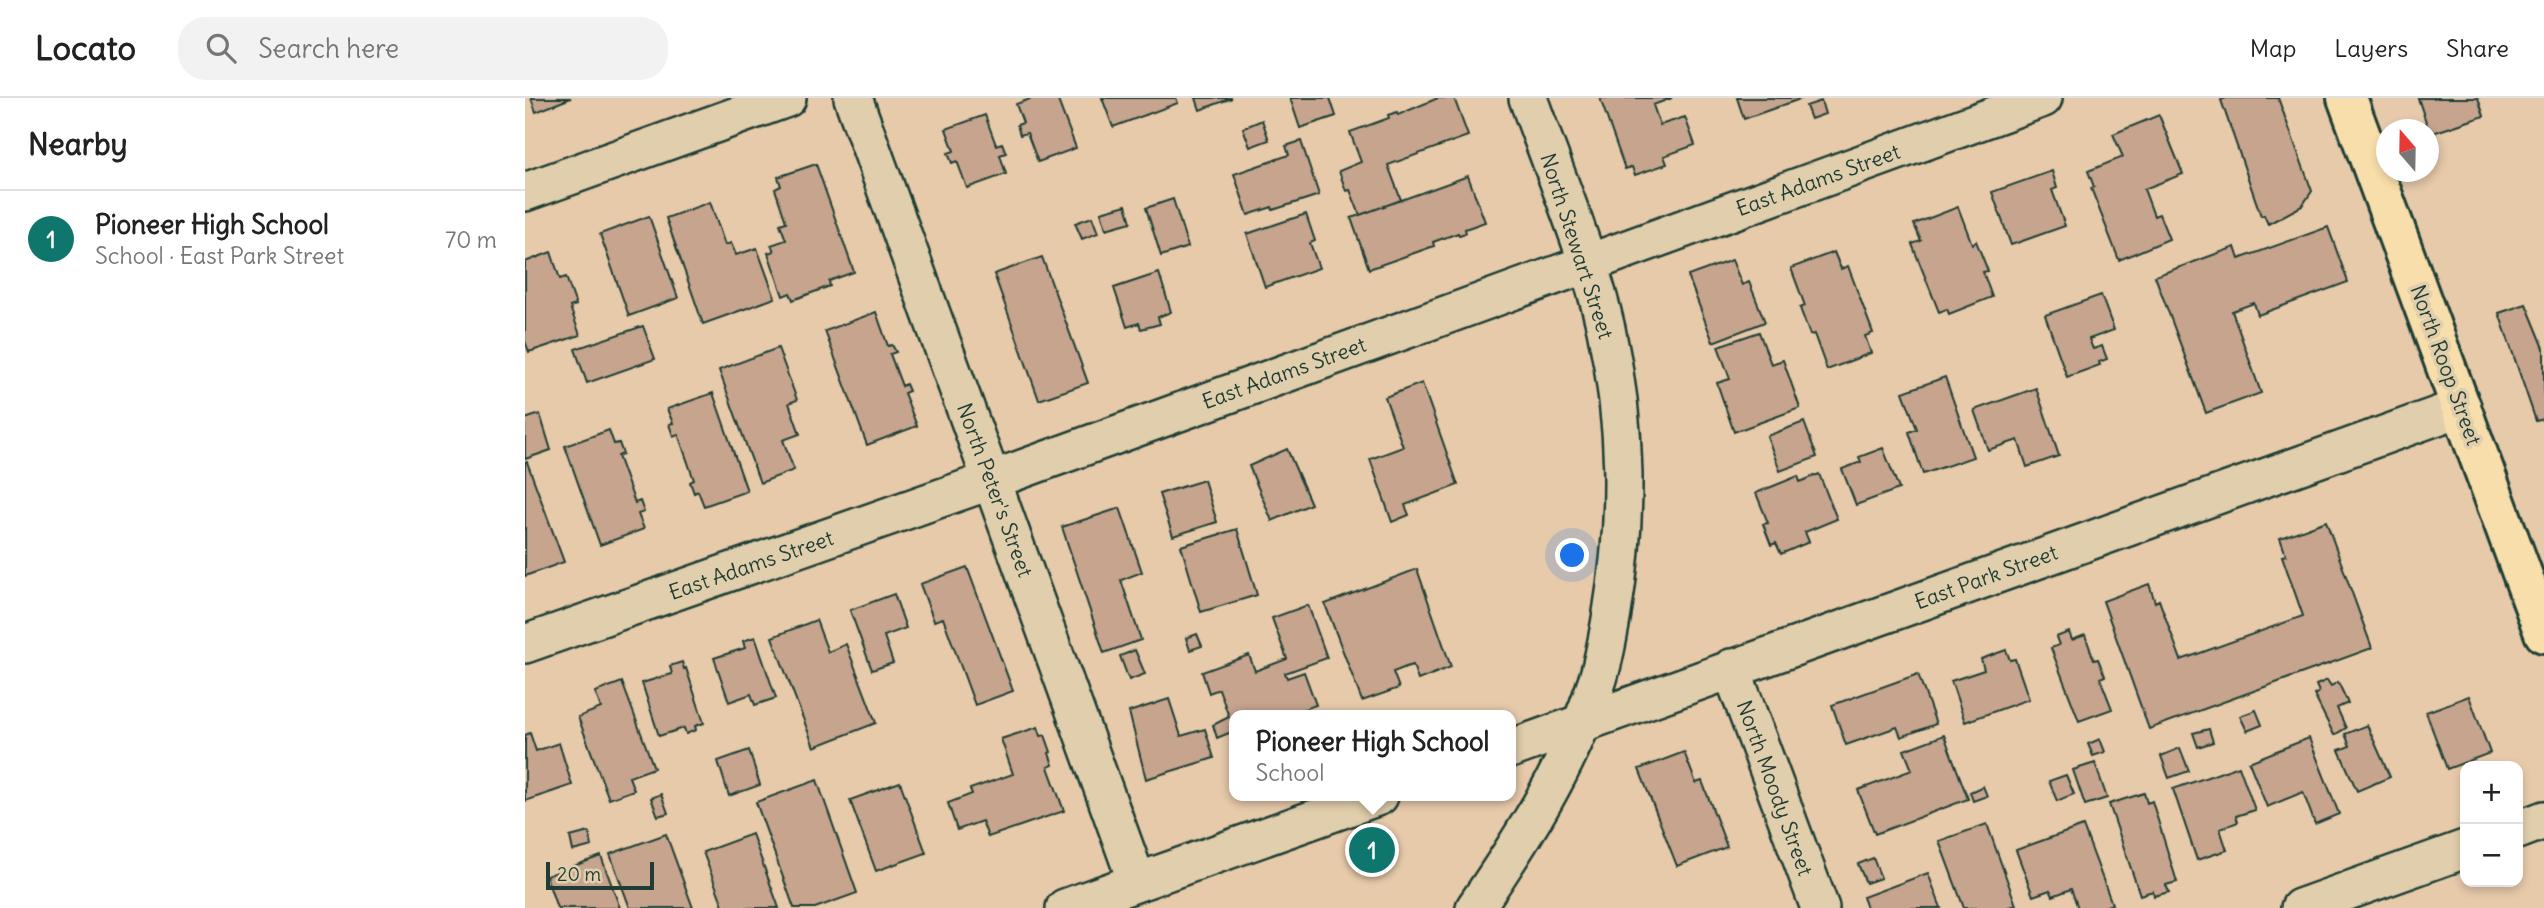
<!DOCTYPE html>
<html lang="en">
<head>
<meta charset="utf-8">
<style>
  :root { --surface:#fff; --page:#f2f2f2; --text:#222; --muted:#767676; --line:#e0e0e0; --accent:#0f766e }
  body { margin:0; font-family:Delius,sans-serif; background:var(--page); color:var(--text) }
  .controls { position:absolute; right:21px; bottom:21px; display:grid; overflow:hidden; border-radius:14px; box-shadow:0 4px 10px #0003 }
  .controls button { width:63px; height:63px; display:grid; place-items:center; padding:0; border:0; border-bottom:2px solid var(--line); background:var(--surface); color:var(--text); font:35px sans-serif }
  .compass { position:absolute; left:1851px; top:21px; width:63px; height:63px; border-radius:50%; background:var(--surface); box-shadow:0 4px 10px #0003; rotate:340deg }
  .scale { position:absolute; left:21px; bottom:18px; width:108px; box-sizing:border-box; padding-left:7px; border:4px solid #1f3d34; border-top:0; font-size:19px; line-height:24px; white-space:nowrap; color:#1f3d34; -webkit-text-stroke:5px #e1ceac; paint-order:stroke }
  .you { position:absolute; left:1048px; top:458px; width:24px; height:24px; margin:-18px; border:5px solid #fff; border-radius:50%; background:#1a73e8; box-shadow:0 0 0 10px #1a73e833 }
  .badge { display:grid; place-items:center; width:46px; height:46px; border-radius:50%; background:var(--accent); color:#fff; font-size:23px; font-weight:700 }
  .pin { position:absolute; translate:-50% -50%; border:4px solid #fff; box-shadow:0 2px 7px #0006 }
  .popup { position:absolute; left:704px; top:612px; width:287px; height:91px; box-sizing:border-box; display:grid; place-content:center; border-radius:14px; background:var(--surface); filter:drop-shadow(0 2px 5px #0005); font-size:23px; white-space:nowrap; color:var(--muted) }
  .popup b { font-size:26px; color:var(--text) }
  .popup::after { content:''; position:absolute; left:50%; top:100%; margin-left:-14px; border:14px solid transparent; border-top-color:var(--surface) }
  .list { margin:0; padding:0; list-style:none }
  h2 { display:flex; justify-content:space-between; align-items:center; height:91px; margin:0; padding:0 28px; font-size:30px }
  h2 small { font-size:23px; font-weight:400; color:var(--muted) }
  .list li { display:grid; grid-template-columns:46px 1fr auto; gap:21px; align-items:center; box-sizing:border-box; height:98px; padding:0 28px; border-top:2px solid var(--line) }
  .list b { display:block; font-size:26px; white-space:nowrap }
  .list p { margin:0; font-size:23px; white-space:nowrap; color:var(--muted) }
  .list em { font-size:23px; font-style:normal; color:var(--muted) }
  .icon { flex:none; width:38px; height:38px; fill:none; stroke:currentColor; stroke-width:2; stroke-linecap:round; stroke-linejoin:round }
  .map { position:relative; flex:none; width:2019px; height:810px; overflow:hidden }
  header { display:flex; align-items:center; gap:42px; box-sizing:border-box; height:98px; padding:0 35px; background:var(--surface); border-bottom:2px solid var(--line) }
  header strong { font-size:33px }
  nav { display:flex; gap:38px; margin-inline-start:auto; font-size:24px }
  .search { width:490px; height:63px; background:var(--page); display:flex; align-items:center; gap:18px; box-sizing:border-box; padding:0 24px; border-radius:28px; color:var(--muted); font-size:26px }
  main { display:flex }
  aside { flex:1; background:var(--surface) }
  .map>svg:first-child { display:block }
  .building { fill:#c6a48e; stroke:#1f3d34; stroke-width:2 }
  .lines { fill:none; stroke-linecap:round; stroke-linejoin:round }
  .minor-casing { stroke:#1f3d34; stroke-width:42 }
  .major-casing { stroke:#1f3d34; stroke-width:44 }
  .minor { stroke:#e1ceac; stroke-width:37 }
  .major { stroke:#f8deab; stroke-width:38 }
  .labels { text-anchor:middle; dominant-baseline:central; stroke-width:7; stroke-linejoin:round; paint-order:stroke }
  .street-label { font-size:21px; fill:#1f3d34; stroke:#e1ceac }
</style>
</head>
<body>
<header>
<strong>Locato</strong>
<div class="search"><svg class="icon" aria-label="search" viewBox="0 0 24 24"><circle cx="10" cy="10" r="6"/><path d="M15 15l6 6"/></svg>Search here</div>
<nav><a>Map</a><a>Layers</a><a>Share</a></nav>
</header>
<main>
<aside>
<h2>Nearby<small></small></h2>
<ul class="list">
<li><span class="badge">1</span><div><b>Pioneer High School</b><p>School · East Park Street</p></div><em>70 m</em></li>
</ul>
</aside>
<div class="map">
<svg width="2019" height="810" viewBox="0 0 2019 810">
  <rect width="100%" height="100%" fill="#e7caaa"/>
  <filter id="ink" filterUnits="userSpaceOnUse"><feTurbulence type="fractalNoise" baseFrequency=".0143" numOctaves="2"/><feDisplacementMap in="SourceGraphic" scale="14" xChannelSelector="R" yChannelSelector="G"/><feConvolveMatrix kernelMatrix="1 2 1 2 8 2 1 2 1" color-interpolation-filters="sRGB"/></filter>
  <g filter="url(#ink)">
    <path class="building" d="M6 0H46L11 14Z
      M508 0H532L551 50 513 64 502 35 495 37 492 27 498 25 491 6Z
      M577 0H651L653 5 588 29Z
      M671 0H707L675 12Z
      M765 0H805L811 18 775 30Z
      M913 0H929L943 38 863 67 876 102 835 117 825 92 821 93 814 73 836 64 825 34 864 20 863 17 872 14 873 17Z
      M1075 0H1147L1128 7 1135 27 1160 19 1170 47 1139 58 1142 66 1110 77 1107 69 1100 71Z
      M1212 0H1278L1219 21Z
      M1701 0H1753L1787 93 1777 108 1743 126 1739 117 1736 118 1696 2Z
      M1893 0H1953L1959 18 1905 36Z
      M1296 3 1300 16 1286 21 1281 8Z
      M460 17 471 47 477 45 481 55 475 57 481 76 442 90 432 63 427 65 423 55 429 53 421 31Z
      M1634 17 1658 76 1619 91 1629 118 1634 116 1644 141 1594 162 1566 90 1569 89 1563 73 1598 59 1588 36Z
      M737 22 744 42 725 49 718 30Z
      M776 43 794 97 748 112 747 109 723 117 709 76 764 57 761 48Z
      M291 66 329 174 304 183 305 188 268 202 265 195 258 198 243 155 249 153 246 147 261 142 255 126 261 124 250 91 256 88 253 79Z
      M1527 73 1532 90 1527 92 1540 128 1486 147 1467 94Z
      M943 78 960 124 940 131 941 135 934 137 933 135 908 144 909 148 844 171 826 120Z
      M648 101 663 149 636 158 621 110Z
      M185 104 200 147 206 145 211 157 232 150 250 200 178 226 141 120Z
      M601 107 606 124 581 131 576 114Z
      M1433 109 1447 146 1451 143 1463 173 1458 174 1467 199 1424 216 1422 211 1414 214 1387 146 1396 143 1389 126Z
      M781 116 790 143 785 145 794 170 740 189 722 136Z
      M124 118 153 200 104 218 75 136Z
      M567 119 573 135 557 141 550 125Z
      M1803 129 1823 184 1733 217 1729 205 1707 213 1736 295 1681 315 1630 178 1710 149 1714 161Z
      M26 154 35 181 41 179 51 207 45 209 55 237 4 254 0 243V164Z
      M1309 154 1316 171 1323 168 1348 235 1340 238 1346 255 1302 272 1289 236 1285 237 1275 210 1280 208 1266 170Z
      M517 159 563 285 514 302 469 176Z
      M1207 162 1217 187 1224 184 1240 224 1188 244 1163 178Z
      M634 175 646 214 633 219 635 226 616 231 614 225 602 229 589 190Z
      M1576 197 1589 232 1564 241 1568 251 1577 248 1582 261 1574 264 1575 267 1542 279 1520 217Z
      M2001 206 2019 250V321L2011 323 1974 215Z
      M351 214 363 248 367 247 371 254 365 256 377 288 381 286 384 293 379 295 392 328 342 347 300 233Z
      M118 228 130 261 62 285 50 251Z
      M1234 234 1246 266 1258 262 1275 310 1209 334 1192 285 1205 281 1193 248Z
      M253 250 272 302 264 305 275 336 258 342 269 372 235 385 194 272Z
      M1420 279 1448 359 1398 376 1384 334 1392 331 1378 294Z
      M897 285 933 387 880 407 884 417 867 424 845 361 878 349 860 299Z
      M1511 290 1534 358 1502 369 1493 342 1463 352 1449 312Z
      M188 295 222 393 179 408 173 393 169 395 165 384 169 382 153 336 148 338 144 326 148 325 142 311Z
      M15 316 26 352 0 361V321Z
      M1279 324 1292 359 1255 373 1242 338Z
      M84 332 89 346 94 345 98 356 93 358 110 405 115 403 119 414 113 416 119 431 75 447 40 348Z
      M1358 350 1374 391 1331 407 1317 371 1336 364 1334 359Z
      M762 351 786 406 747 423 724 368Z
      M0 364H2L39 464 0 478Z
      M1294 376 1312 421 1280 434 1284 444 1256 456 1251 445 1246 447 1238 426 1243 425 1231 395 1273 378 1275 384Z
      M679 382 692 424 648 438 634 396Z
      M595 410 617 474 596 482 616 542 579 555 537 429Z
      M1801 423 1847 550 1624 631 1578 503 1624 486 1630 504 1634 502 1656 562 1778 518 1757 458 1761 457 1755 440Z
      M712 431 732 497 676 514 656 448Z
      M442 469 488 593 450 607 418 520 409 523 395 486Z
      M892 471 926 569 893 582 888 567 881 569 868 574 874 590 837 603 800 506Z
      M369 496 381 530 359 538 368 565 347 572 325 512Z
      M783 507 802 560 760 575 762 580 779 574 791 607 762 617H709V633L692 640 688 627 704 619 694 591 684 595 677 574 724 557 730 573 762 561 747 520Z
      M291 522 303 554 321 546 351 625 289 649 247 539Z
      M1544 534 1547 542 1560 537 1569 562 1573 561 1580 578 1575 580 1587 611 1554 623 1526 550 1534 547 1531 539Z
      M672 536 677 548 665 552 661 540Z
      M230 539 251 600 230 607 226 596 204 604 189 560 220 550 218 543Z
      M610 552 620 576 604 582 595 558Z
      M1481 552 1485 562 1490 561 1504 601 1440 624 1426 583 1459 572 1456 561Z
      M157 564 159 571 161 570 179 625 170 628 171 632 161 636 159 630 134 638 117 585 147 576 145 568Z
      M1393 576 1411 626 1376 639 1372 629 1321 647 1307 607Z
      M1802 582 1806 588 1813 584 1823 605 1812 610 1821 630 1809 637 1789 597 1794 594 1791 587Z
      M97 584 129 670 104 679 109 692 84 701 53 619 76 610 70 594Z
      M1944 598 1965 655 1922 671 1901 614Z
      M644 601 656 638 680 631 689 660 621 681 604 614Z
      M1731 612 1737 627 1722 633 1715 618Z
      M1842 627 1865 679 1832 693 1814 652 1825 648 1820 636Z
      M513 629 516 638 520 637 526 654 524 655 528 667 523 669 539 713 463 739 457 723 432 732 423 705 447 696 445 691 488 676 476 641Z
      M1684 631 1688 644 1673 649 1668 635Z
      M5 635 11 653 34 645 47 687 0 703V637Z
      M1419 637 1443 701 1350 736 1333 692 1387 672 1379 652Z
      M1784 640 1814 716 1790 726 1778 694 1742 709 1724 664Z
      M1575 641 1580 654 1568 658 1563 646Z
      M1655 650 1664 673 1644 680 1636 658Z
      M224 652 235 687 204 698 193 663Z
      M1159 654 1171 685 1177 683 1202 749 1152 768 1114 671Z
      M1570 665 1582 700 1560 707 1548 672Z
      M1714 668 1730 712 1711 718 1713 724 1695 731 1702 752 1672 762 1648 691Z
      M1541 677 1549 696 1532 703 1524 683Z
      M292 682 332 795 290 810H269L231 704Z
      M375 684 401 755 351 773 325 702Z
      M1458 688 1462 698 1448 703 1445 694Z
      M1619 695 1622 705 1627 703 1652 784 1641 787 1644 794 1629 798 1628 793 1615 797 1584 706Z
      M136 696 143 715 133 718 126 700Z
      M1462 726 1491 807 1481 810H1439L1414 743Z
      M1558 728 1587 806 1577 810H1553L1546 791 1528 798 1525 792 1508 798 1491 752Z
      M64 734 67 748 48 753 45 739Z
      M141 736 168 810H105L85 756Z
      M227 736 254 810H199L178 754Z
      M76 758 95 810H32L21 778Z
      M1348 760 1356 780 1341 785 1333 766Z
      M1403 775 1416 810H1342L1338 799Z"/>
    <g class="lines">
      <g class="minor-casing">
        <path id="minor" d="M328 0 612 784
          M0 94 262 0
          M0 546 467 382 1518 0
          M1206 570 1295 810
          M985 651 1937 309
          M1993 732 2019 722
          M540 810 854 698
          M950 810C998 740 1044 668 1071 587 1079 564 1083 539 1087 515 1103 418 1102 327 1081 231 1064 155 1029 74 1003 0
          M1775 810 1940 751"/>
      </g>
      <g class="major-casing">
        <path id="major" d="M1822 0 2019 535"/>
      </g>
      <use href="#minor" class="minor"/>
      <use href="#major" class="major"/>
    </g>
  </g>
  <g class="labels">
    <g class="street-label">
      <text transform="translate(1293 82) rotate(-20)">East Adams Street</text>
      <text transform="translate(1052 148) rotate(72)">North Stewart Street</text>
      <text transform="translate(1921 267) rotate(70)">North Roop Street</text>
      <text transform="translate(759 275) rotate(-20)">East Adams Street</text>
      <text transform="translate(470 392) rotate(70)">North Peter's Street</text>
      <text transform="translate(226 467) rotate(-19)">East Adams Street</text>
      <text transform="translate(1461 479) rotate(-20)">East Park Street</text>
      <text transform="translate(1250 690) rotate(70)">North Moody Street</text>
    </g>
  </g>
</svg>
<div class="controls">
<button>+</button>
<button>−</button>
</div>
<svg class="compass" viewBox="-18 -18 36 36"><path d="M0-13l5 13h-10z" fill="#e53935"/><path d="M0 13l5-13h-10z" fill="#767676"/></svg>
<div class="scale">20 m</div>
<div class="you"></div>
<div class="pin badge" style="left:847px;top:752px">1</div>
<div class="popup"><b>Pioneer High School</b>School</div>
</div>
</main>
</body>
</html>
